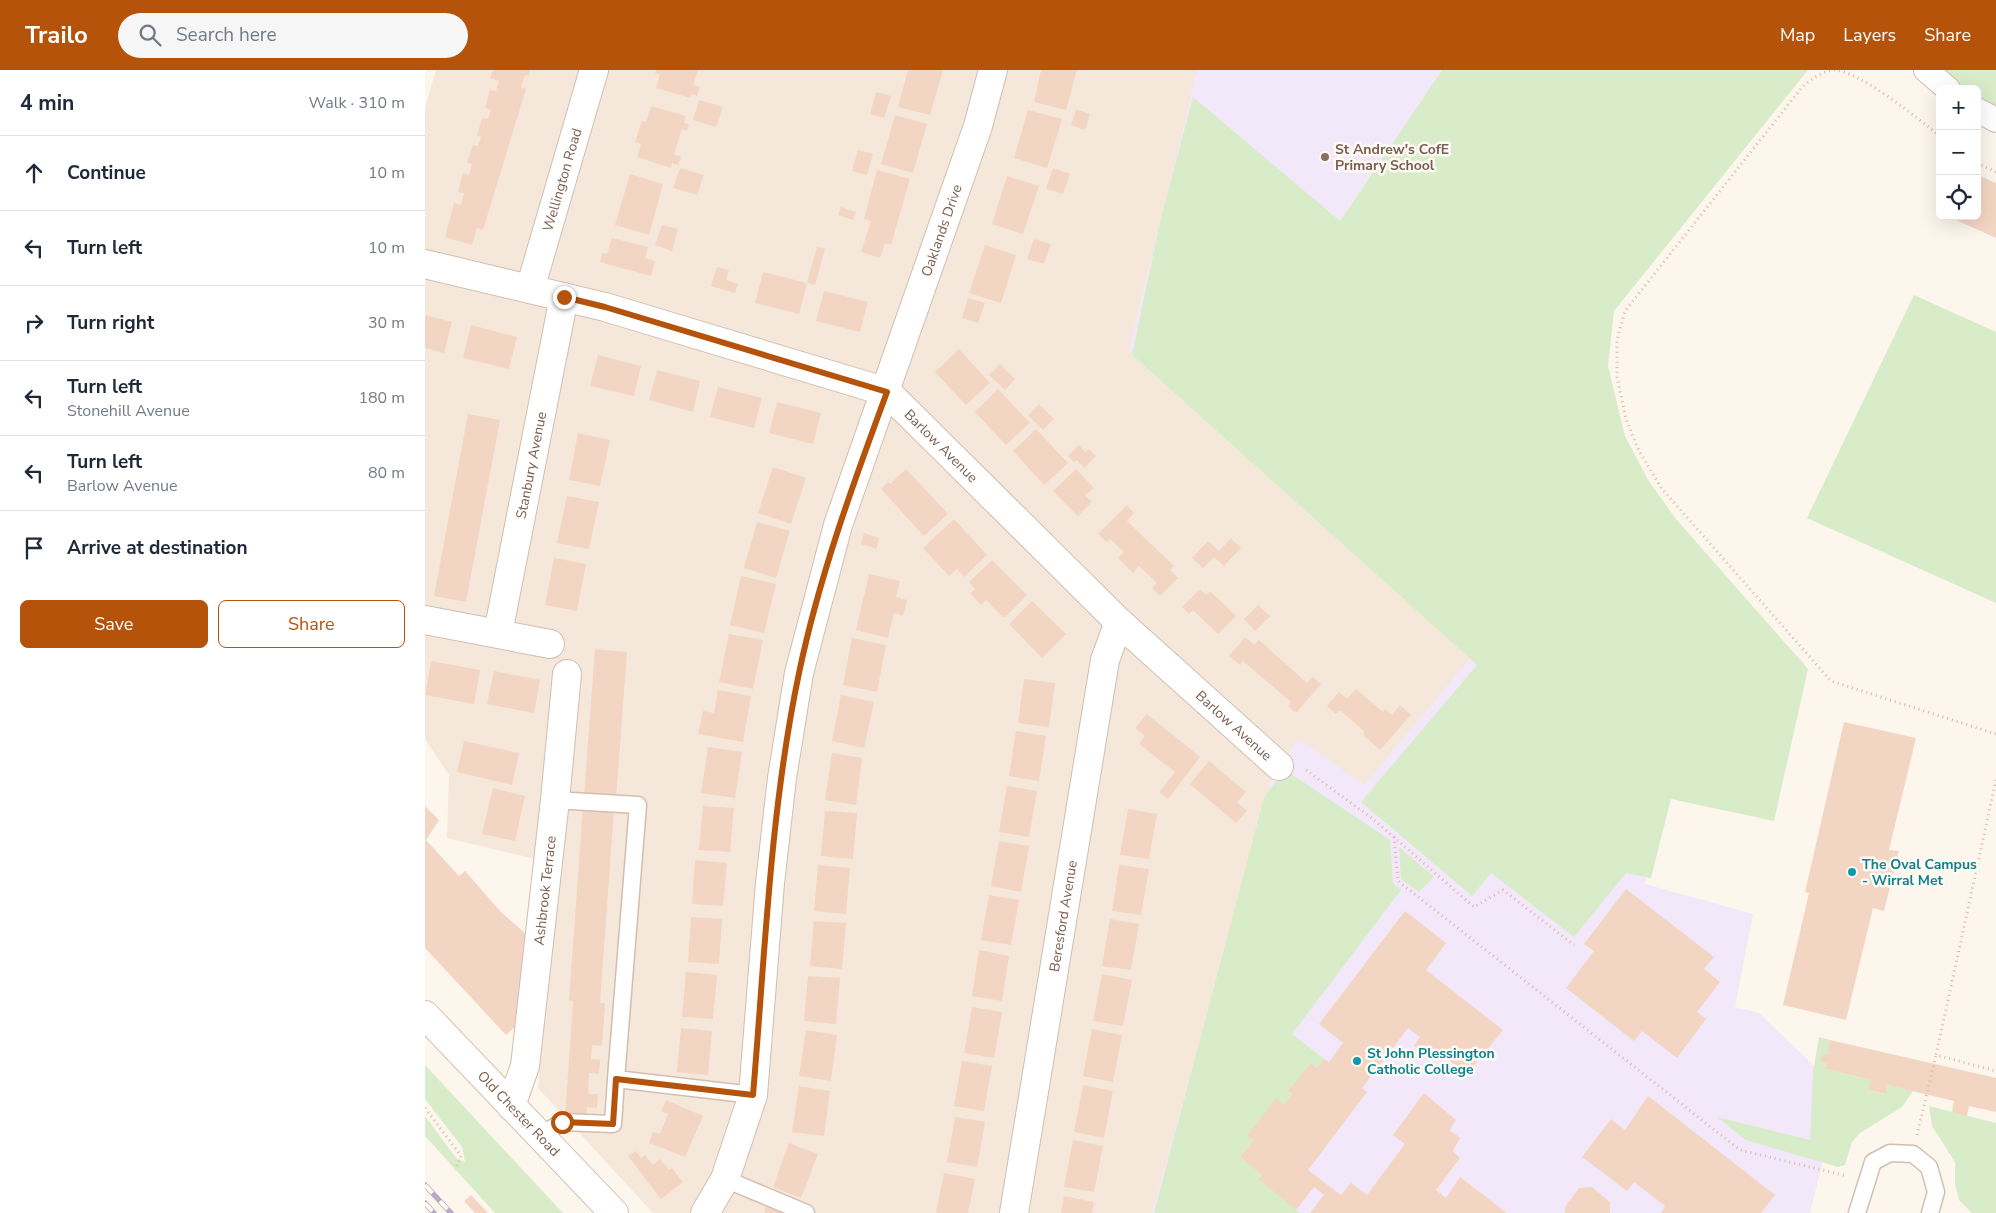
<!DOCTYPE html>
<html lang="en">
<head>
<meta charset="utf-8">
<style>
  :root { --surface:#fff; --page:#f6f6f7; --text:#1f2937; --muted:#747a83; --line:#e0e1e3; --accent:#b45309 }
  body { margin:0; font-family:"Nunito Sans",sans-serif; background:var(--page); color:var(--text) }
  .controls { position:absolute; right:15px; top:15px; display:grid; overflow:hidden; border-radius:8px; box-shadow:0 5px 20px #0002 }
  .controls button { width:45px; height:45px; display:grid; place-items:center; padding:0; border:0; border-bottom:1px solid var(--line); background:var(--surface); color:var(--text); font:25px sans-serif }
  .stop { position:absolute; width:15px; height:15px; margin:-11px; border:4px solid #b45309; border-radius:50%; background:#fff }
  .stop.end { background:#b45309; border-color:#fff; box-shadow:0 1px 5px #0008 }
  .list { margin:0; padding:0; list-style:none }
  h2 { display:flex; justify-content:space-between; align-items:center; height:65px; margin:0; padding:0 20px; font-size:21px }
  h2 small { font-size:16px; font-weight:400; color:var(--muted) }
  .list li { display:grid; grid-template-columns:32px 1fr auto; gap:15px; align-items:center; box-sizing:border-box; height:75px; padding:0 20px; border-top:1px solid var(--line) }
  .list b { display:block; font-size:19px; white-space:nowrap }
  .list p { margin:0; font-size:16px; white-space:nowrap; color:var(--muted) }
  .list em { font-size:16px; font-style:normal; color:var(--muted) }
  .actions { display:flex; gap:10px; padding:15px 20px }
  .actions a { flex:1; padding:11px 0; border:1px solid var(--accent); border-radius:8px; text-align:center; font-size:18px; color:var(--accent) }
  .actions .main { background:var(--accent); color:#fff }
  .icon { flex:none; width:28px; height:28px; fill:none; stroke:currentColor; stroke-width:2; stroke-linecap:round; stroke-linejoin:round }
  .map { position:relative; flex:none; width:1571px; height:1143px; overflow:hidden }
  header { display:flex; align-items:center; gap:30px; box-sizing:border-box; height:70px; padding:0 25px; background:var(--accent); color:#fff }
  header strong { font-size:24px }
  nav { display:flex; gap:28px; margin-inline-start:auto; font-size:18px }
  .search { width:350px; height:45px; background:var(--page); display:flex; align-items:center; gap:12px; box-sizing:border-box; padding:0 18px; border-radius:28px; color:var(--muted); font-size:19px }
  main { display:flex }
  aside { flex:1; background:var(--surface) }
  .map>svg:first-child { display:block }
  .residential { fill:#f5e8da }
  .education { fill:#f3e8fa }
  .green { fill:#d8ecc9 }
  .building { fill:#f3d5c3 }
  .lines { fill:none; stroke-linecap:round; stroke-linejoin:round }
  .service-casing { stroke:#d1beb0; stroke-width:19 }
  .pedestrian-casing { stroke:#d1beb0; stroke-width:26 }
  .minor-casing { stroke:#d1beb0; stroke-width:30 }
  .secondary-casing { stroke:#d6c0b0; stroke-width:30 }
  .path { stroke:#d9b8a5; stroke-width:3; stroke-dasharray:1 4; stroke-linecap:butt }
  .service { stroke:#fff; stroke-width:16 }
  .pedestrian { stroke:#fff; stroke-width:24 }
  .minor { stroke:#fff; stroke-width:28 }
  .secondary { stroke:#fff; stroke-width:28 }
  .rail-casing { stroke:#b9a8c9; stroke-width:5.5 }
  .rail { stroke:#fffaf3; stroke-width:4; stroke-dasharray:11; stroke-linecap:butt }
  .route { stroke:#b45309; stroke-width:6 }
  .education-dot { fill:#8d6e63; stroke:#fffaf3; stroke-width:2 }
  .culture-dot { fill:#0f9aa8; stroke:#fffaf3; stroke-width:2 }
  .labels { text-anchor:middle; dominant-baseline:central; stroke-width:5; stroke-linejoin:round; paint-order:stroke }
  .education-label { font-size:14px; font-weight:bold; fill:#785e54; stroke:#fffaf3; text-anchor:start }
  .street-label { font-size:14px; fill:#7a5c4d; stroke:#fffaf3 }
  .culture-label { font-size:14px; font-weight:bold; fill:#0d838f; stroke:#fffaf3; text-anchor:start }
</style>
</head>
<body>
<header>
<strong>Trailo</strong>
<div class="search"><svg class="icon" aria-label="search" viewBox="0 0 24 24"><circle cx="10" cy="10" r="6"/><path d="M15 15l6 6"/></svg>Search here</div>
<nav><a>Map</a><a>Layers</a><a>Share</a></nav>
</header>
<main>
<aside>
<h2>4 min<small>Walk · 310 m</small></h2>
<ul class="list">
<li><svg class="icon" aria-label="ahead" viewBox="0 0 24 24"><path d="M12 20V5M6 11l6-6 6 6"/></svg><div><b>Continue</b></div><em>10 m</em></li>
<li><svg class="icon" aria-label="left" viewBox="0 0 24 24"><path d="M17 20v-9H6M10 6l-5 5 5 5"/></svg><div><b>Turn left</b></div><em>10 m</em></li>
<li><svg class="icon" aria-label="right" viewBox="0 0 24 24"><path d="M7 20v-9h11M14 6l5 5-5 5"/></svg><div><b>Turn right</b></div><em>30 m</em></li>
<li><svg class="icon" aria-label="left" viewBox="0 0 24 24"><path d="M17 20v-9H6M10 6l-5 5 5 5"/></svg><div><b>Turn left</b><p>Stonehill Avenue</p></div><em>180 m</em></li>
<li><svg class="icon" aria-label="left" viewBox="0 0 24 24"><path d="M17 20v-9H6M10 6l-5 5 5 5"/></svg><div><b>Turn left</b><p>Barlow Avenue</p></div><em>80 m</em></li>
<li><svg class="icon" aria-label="arrive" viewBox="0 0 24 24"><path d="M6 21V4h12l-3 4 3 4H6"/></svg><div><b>Arrive at destination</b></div></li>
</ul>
<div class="actions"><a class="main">Save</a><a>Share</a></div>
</aside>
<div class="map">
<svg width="1571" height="1143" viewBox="0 0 1571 1143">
  <rect width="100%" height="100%" fill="#fdf6ec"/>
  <path class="residential" d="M11 0H778L707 285 1052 595 936 730 872 684 839 727 729 1143H228L113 1018 132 794 22 768 24 705 0 669V38Z"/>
  <path class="education" d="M773 0H1017L916 149 1195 427 1379 592 1347 746 1244 721 1220 814 1328 844 1310 937 1334 943 1391 998 1405 1062 1385 1143H727L845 717 843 716 873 668 939 715 1054 578 704 279 767 22 765 20Z"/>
  <path class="green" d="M1017 0H1383L1189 241 1183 296 1200 366 1223 410 1251 449 1383 599 1349 751 1246 729 1226 808 1201 803 1149 867 1066 803 1047 826 936 732 1052 595 707 285 735 152 768 27 915 151Z
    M1501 0H1571V50L1552 40V19H1523Z
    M1489 225 1571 262V533L1382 448Z
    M860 700 965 770 968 813 976 820 867 964 899 989 892 998 886 993 864 1021 868 1024 859 1035 851 1028 822 1066 829 1070 815 1087 837 1105 833 1109 875 1143H729L839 727Z
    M974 777 1009 807 994 822 976 809Z
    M1394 967 1405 970 1402 985 1395 992 1402 994 1401 999 1446 1010 1444 1020 1459 1024 1462 1015 1488 1021 1477 1037 1435 1063 1427 1072 1420 1095 1413 1097 1321 1070 1292 1047 1385 1070 1388 1002Z
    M0 995 138 1143H70L0 1066V1046L31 1088 40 1092 37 1077 0 1029Z
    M1504 1036 1571 1053V1143H1547L1534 1130 1530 1114V1092L1507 1056Z"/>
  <path class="building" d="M68 0H105L104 6 100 5 96 17 101 19 58 160 52 158 47 175 20 167 29 133 36 135 39 123 33 122 38 103 44 105 47 94 42 93 48 75 53 76 56 67 52 66 57 48 63 49 66 40 60 38 65 20 71 21 74 11 65 8Z
    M231 0H273L268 15 275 17 272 26 266 24 265 28 231 18 235 5 230 3Z
    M483 0H518L505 45 473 37Z
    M616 0H652L641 40 609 32Z
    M451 22 466 26 459 48 445 44Z
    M274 30 298 37 291 57 268 50Z
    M226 36 261 46 259 53 264 54 262 61 257 59 249 84 256 87 253 95 247 93 246 98 212 87 216 74 210 72 217 51 221 52Z
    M651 39 665 44 660 60 646 55Z
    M603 40 637 49 622 98 589 88Z
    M470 45 502 54 488 103 456 94Z
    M433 80 448 84 442 105 427 101Z
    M255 98 279 105 272 125 248 118Z
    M628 98 645 104 638 124 621 119Z
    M452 100 485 109 466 175 460 173 455 188 436 182 446 151 439 149Z
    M205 104 238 114 224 165 190 155Z
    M1552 105 1571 113V168L1533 151 1535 146H1552Z
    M582 106 614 116 598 164 567 154Z
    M416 137 431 142 428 150 413 145Z
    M237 155 253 159 247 181 230 175Z
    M187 168 223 177 220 188 230 191 226 206 175 192 177 183 182 184Z
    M609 169 626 174 619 194 602 189Z
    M560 175 591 185 576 233 544 223Z
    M392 177 400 179 390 215 382 213Z
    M292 197 304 200 301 210 313 214 310 223 286 216Z
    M338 202 382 213 374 244 330 233Z
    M399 221 443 232 435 262 391 251Z
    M543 228 560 233 553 253 537 248Z
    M0 245 27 252 19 283 0 278Z
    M46 255 92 267 84 299 38 288Z
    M534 279 565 313 541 335 510 302Z
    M173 285 216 296 209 326 165 316Z
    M575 294 590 309 580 320 564 305Z
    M232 300 275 311 268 342 224 330Z
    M293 317 337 328 329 358 285 347Z
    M573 319 605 353 581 375 550 342Z
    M352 332 396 343 388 374 344 363Z
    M614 334 629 349 618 360 603 345Z
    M43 344 75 350 41 532 9 526Z
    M611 359 643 393 619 415 588 381Z
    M153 363 185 370 175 416 144 410Z
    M654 375 660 382 664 379 671 386 659 398 652 390 649 392 643 386Z
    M348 397 381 408 366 454 333 443Z
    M481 399 523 444 499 466 456 419 463 412 465 414Z
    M651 399 669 418 660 425 667 432 653 446 628 421Z
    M142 426 174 432 164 479 132 473Z
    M702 435 709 443 702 451 749 496 745 500 753 508 735 526 727 518 732 513 714 496 708 503 693 488 699 482 685 469 682 472 673 464Z
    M529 449 562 485 539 507 532 499 524 506 498 478Z
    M332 452 365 461 351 508 319 498Z
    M439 463 454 468 451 479 436 474Z
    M806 468 816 478 799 496 789 487 778 498 767 488 783 471 794 481Z
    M129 488 161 494 152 541 120 535Z
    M567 490 602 525 579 548 561 530 556 535 545 523 550 519 544 512Z
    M444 504 475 511 471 527 482 530 478 546 469 543 463 568 431 560Z
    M316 506 351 514 339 563 305 555Z
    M775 519 781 525 785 521 811 546 793 564 768 540 764 544 757 537Z
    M607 531 641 564 617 588 584 554Z
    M833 535 845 546 830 561 819 549Z
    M304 564 338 570 328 619 294 612Z
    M820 567 829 575 834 570 882 613 888 607 896 614 871 643 863 636 866 632 818 591 815 595 804 586Z
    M427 568 461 575 452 622 418 615Z
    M170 579 202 582 191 728 159 726Z
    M6 591 55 600 49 634 0 625Z
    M69 601 115 610 109 643 62 634Z
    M599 609 630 613 624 657 593 653Z
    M931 619 958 642 960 639 967 645 975 635 986 645 955 680 938 665 940 662 915 640 911 644 902 636 914 622 922 629Z
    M293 620 326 626 318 672 273 664 278 641 289 643Z
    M416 625 449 632 439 678 407 671Z
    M722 644 775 687 743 729 734 722 750 702 714 674 720 666 710 658Z
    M1419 652 1491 668 1464 780 1474 781 1459 841 1448 838 1421 950 1358 935 1384 823 1380 822Z
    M591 661 621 666 614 711 584 706Z
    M39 671 94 683 87 715 32 702Z
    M283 677 317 682 310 728 276 723Z
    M407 683 437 688 431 735 400 730Z
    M784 691 821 722 812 732 822 741 811 753 765 714Z
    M582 716 612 721 604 767 574 762Z
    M68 718 100 726 90 771 57 764Z
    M0 736 14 750 1 770 34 806 40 801 75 841 102 865 94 953 81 965 0 878Z
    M278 736 309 738 305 782 274 780Z
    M158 737 189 739 175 933H180L177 976 167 975 166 989 175 990 174 1004 164 1003 163 1024H173L172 1038 162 1037 161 1050 140 1049 148 931 144 930Z
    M703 739 732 744 724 789 695 785Z
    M400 741 432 743 428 789 396 786Z
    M574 771 604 776 596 822 566 816Z
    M270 790 302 793 298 836 267 834Z
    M393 795 425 798 421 844 389 841Z
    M694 795 724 799 716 845 687 841Z
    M1201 819 1289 887 1279 899 1295 912 1272 942 1281 949 1252 988 1217 961 1209 971 1141 918 1169 881 1159 874Z
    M564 825 594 830 586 875 556 870Z
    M980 841 1021 873 1001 900 1078 960 1042 1004 1008 978 1001 986 989 976 995 967 983 958 937 1018 942 1022 883 1100 916 1125 926 1113 942 1125 980 1074 968 1065 999 1023 1031 1050 1025 1060 1035 1068 1028 1081 1035 1088 1011 1120 1021 1128 1035 1107 1082 1143H885L899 1125 889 1117 871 1140 833 1109 837 1105 815 1087 829 1070 822 1066 851 1028 859 1035 868 1024 863 1021 886 993 892 998 899 989 904 992 918 973 894 954Z
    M266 847 297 849 294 894 263 892Z
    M685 849 714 854 706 900 677 896Z
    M389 851 421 853 417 899 385 896Z
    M554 880 584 886 577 931 547 926Z
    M261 902 292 905 288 949 257 947Z
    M677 904 707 910 698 956 668 951Z
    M383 906 415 908 411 954 379 951Z
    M547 937 577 942 569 988 539 983Z
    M256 958 287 961 283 1005 252 1002Z
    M667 959 697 965 688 1012 658 1006Z
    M381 960 412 965 406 1011 374 1006Z
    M1405 970 1571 1008V1042L1544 1036 1542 1046 1527 1042 1529 1031 1462 1015 1460 1024 1444 1020 1446 1010 1401 999 1402 994 1395 992 1397 984 1402 985Z
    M537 991 567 996 559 1041 529 1036Z
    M658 1015 688 1021 679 1068 649 1062Z
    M374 1016 405 1021 399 1066 367 1062Z
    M1223 1026 1350 1125 1336 1143H1236L1240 1136 1209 1112 1202 1121 1157 1087 1186 1049 1200 1060Z
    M241 1030 278 1046 260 1087 224 1073 228 1062 235 1064 243 1044 236 1041Z
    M530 1047 560 1052 552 1097 522 1092Z
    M648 1070 678 1076 669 1122 639 1117Z
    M364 1073 393 1084 376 1128 348 1117Z
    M211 1081 216 1088 220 1085 228 1095 235 1089 244 1100 247 1098 258 1112 236 1129 203 1086Z
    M519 1103 550 1109 543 1143H511Z
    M1167 1117 1185 1132V1143H1140V1137L1154 1118Z
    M46 1125 63 1143H50L39 1131Z
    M639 1126 669 1132 667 1143H636Z
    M342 1134 363 1143H339Z"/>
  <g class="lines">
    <g class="service-casing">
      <path id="service" d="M130 730 213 735 191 1009 328 1025
        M115 1066 137 1052 188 1054 191 1009
        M300 1109 381 1143
        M1432 1143 1448 1092 1465 1083 1488 1084 1504 1097 1511 1122 1505 1143"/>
    </g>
    <g class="pedestrian-casing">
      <path id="pedestrian" d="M1501 0 1523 19
        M1552 40 1571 50"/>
    </g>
    <g class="minor-casing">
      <g id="minor">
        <path id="s1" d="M0 194 180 237 462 322 694 552 854 696"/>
        <path id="s2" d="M105 219 169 0"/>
        <path d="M0 550 125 574"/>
        <path id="s3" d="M73 563 139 227"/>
        <path id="s4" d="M86 1036 100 996 130 730 142 604"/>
        <path id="s5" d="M280 1143 300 1109 328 1025 345 813 357 708 374 603 413 455 553 56 568 0"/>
        <path id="s6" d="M589 1143 680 590 694 552"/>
      </g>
    </g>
    <g class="secondary-casing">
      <g id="secondary">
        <path id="s7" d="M0 945 189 1143"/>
      </g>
    </g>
    <path class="path" d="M1515 66C1493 49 1434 0 1408 0 1396 2 1387 9 1378 16L1200 241 1192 270V307L1201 349 1214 381 1237 419 1406 611 1571 664
      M1552 93 1571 102
      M881 700 948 749 1049 837 1078 820 1149 875
      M1571 710 1511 985 1571 1001
      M969 767 973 811 1315 1080 1422 1106
      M0 1038 36 1086 30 1100
      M1492 1065 1511 985"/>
    <use href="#service" class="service"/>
    <use href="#pedestrian" class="pedestrian"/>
    <use href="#minor" class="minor"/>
    <use href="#secondary" class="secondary"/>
    <g class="rail-casing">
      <path id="rail" d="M0 1115 26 1143
        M0 1133 9 1143"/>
    </g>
    <use href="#rail" class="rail"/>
  </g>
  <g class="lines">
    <path class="route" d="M137 1052 188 1054 191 1009 328 1025C340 885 345 741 374 603 394 507 428 414 462 322L180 237 139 227"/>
  </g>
  <circle class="education-dot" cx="900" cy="87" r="5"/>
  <g class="culture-dot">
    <circle cx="1427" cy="802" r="5"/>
    <circle cx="932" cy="991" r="5"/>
  </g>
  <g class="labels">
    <g class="education-label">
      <text x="910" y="79">St Andrew's CofE<tspan x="910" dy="16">Primary School</tspan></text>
    </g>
    <g class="street-label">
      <text stroke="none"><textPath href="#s2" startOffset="114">Wellington Road</textPath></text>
      <text stroke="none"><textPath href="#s5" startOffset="1018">Oaklands Drive</textPath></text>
      <text stroke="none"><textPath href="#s1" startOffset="556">Barlow Avenue</textPath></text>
      <text stroke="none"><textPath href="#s3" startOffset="171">Stanbury Avenue</textPath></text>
      <text stroke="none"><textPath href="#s1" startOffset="961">Barlow Avenue</textPath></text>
      <text stroke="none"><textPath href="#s4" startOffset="219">Ashbrook Terrace</textPath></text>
      <text stroke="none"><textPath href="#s6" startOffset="301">Beresford Avenue</textPath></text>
      <text stroke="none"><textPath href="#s7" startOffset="136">Old Chester Road</textPath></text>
    </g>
    <g class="culture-label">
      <text x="1437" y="794">The Oval Campus<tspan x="1437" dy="16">- Wirral Met</tspan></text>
      <text x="942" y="983">St John Plessington<tspan x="942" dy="16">Catholic College</tspan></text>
    </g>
  </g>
</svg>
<div class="controls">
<button>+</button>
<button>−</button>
<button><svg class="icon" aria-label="locate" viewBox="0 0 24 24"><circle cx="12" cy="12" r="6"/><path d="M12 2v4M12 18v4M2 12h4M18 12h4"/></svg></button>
</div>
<div class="stop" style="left:137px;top:1052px"></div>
<div class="stop end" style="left:139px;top:227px"></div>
</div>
</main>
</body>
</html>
